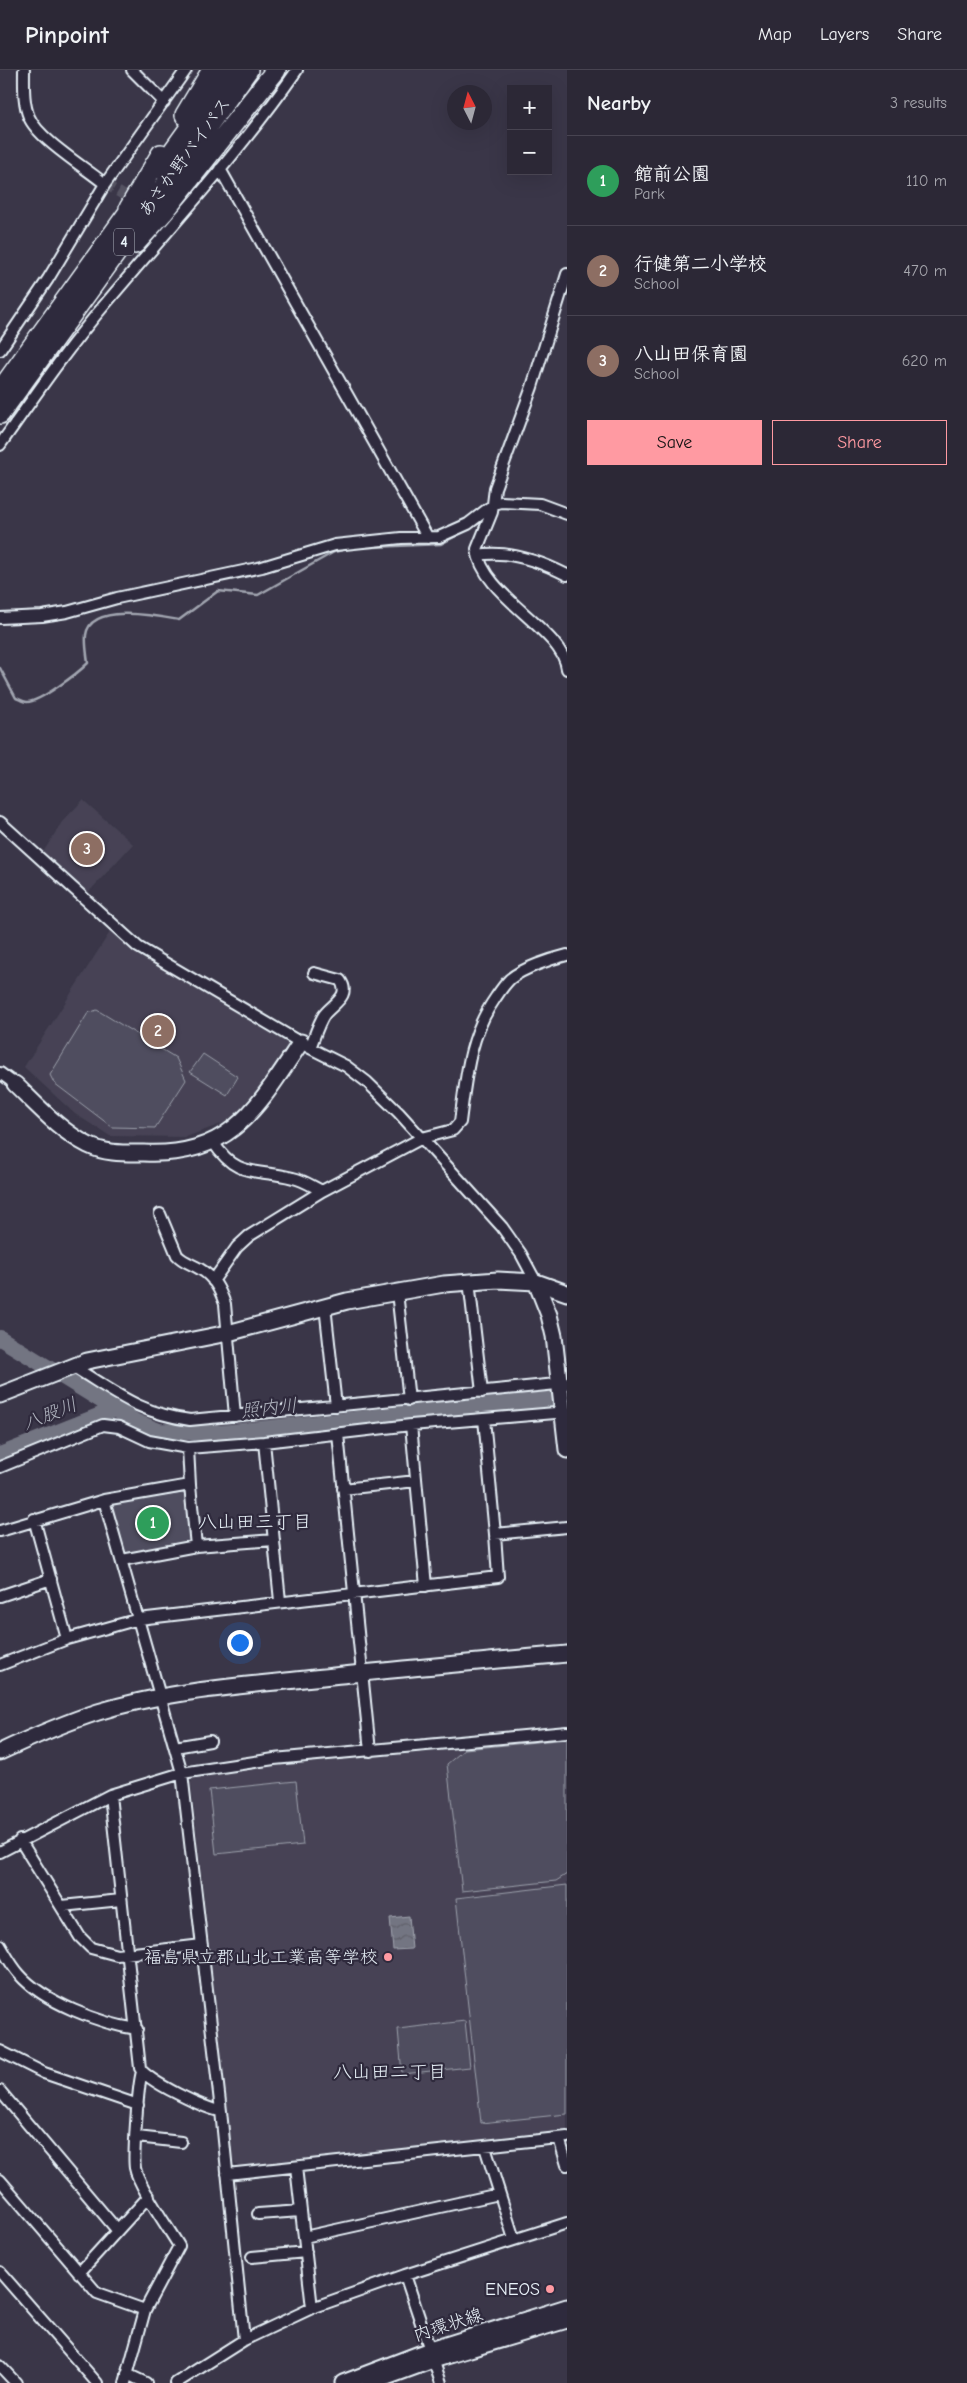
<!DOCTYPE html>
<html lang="en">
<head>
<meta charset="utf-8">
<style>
  :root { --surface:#2c2836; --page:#34303e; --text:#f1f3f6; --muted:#a6a6ad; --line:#484451; --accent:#ff9aa2 }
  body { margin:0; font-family:"Comic Neue","Klee One",sans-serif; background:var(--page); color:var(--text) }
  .controls { position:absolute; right:15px; top:15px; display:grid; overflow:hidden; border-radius:0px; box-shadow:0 5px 20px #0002 }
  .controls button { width:45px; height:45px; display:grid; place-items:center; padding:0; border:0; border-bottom:1px solid var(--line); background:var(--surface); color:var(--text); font:25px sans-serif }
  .compass { position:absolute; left:447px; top:15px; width:45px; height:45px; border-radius:50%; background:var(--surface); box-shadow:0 5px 20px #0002; rotate:354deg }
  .you { position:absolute; left:239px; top:1572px; width:18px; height:18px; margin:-12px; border:4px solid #fff; border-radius:50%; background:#1a73e8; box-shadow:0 0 0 8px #1a73e833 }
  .badge { display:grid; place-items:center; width:32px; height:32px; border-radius:50%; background:var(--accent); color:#fff; font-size:16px; font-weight:700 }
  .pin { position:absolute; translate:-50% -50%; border:2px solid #fff; box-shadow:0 1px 5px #0006 }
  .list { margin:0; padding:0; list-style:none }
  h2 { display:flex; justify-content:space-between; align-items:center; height:65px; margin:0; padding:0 20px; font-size:21px }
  h2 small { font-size:16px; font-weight:400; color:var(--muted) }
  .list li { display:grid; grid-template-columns:32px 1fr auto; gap:15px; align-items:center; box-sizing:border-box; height:90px; padding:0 20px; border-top:1px solid var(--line) }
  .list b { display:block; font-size:19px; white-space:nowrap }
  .list p { margin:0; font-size:16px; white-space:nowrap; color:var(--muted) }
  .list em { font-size:16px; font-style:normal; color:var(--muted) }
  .actions { display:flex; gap:10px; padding:15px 20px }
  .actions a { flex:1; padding:11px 0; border:1px solid var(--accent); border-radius:0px; text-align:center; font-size:18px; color:var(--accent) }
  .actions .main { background:var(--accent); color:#111 }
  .map { position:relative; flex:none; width:567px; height:2313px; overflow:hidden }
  header { display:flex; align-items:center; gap:30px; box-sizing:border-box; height:70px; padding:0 25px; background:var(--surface); border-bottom:1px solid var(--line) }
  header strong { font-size:24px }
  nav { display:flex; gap:28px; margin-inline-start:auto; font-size:18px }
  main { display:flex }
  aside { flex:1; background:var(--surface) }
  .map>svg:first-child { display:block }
  .built { fill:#464354 }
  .park { fill:#504e5f; stroke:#9ca0ac }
  .water { fill:url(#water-waves); stroke:#a2a6b1 }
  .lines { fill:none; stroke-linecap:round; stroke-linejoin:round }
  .stream { stroke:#a2a6b1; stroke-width:2.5 }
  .river { stroke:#737482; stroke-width:16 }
  .street-tunnel { stroke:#545262; stroke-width:10; stroke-dasharray:10 5; stroke-linecap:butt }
  .street-casing { stroke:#e8f1f8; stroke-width:14 }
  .secondary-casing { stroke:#e8f1f8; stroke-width:19 }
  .highway-casing { stroke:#e8f1f8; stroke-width:22 }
  .street { stroke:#2f2a3d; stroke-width:10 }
  .secondary { stroke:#2f2a3d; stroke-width:15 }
  .highway { stroke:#2f2a3d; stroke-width:19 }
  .poi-dot { fill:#ff9aa2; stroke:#2f2a3d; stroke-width:2 }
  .labels { text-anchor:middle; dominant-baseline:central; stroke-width:4.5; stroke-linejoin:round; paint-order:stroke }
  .shield { fill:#2f2a3d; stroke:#b0b5c0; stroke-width:1 }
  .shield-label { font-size:16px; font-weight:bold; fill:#e8f1f8 }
  .street-label { font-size:18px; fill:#e8f1f8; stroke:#2f2a3d }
  .poi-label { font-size:18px; fill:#e8f1f8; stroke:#2f2a3d; text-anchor:end }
  .water-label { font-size:19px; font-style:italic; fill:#aeb2bd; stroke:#2f2a3d }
  .neighbourhood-label { font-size:19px; fill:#e8f1f8; stroke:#2f2a3d }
</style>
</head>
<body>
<header>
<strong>Pinpoint</strong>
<nav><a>Map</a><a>Layers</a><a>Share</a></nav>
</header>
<main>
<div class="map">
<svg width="567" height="2313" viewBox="0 0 567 2313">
  <defs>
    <pattern id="water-waves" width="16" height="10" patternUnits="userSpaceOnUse" patternTransform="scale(1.25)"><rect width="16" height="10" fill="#737482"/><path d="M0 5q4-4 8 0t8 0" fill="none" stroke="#5f6069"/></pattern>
  </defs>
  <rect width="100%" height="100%" fill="#3a3648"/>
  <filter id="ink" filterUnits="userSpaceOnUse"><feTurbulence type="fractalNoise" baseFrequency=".02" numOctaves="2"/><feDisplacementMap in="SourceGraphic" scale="10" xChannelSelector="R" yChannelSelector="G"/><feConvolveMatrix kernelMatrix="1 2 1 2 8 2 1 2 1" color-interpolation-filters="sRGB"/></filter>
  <g filter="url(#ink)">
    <path class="built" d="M83 730 133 774 86 825 42 784 62 752Z
      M110 862 137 882 247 949 292 972 258 1022 229 1051 186 1067 110 1066 75 1044 24 997Z
      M567 1666V2060L240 2097 233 2091 191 1713 192 1707 232 1700Z"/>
    <path class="park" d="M97 940 176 988 186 1010 155 1058 112 1057 54 1013 50 1005 88 943Z
      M203 984 238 1007 227 1025 190 1002Z
      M182 1423 187 1426 191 1469 188 1473 127 1484 123 1482 112 1437 116 1433Z
      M567 1669V1804L556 1811 462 1821 447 1694 465 1679Z
      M296 1711 303 1775 216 1784 209 1720Z
      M567 1815V2044L481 2053 456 1828Z
      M465 1951 470 1997 402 2004 398 1959Z"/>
    <path class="water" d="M409 1846 412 1879 393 1880 390 1848Z"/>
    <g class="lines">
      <path class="stream" d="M472 457 478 454
        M0 598 16 628C19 629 23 632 27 632 40 632 78 603 88 593 87 584 85 574 86 565 90 532 158 546 179 550L218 521 258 525 334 482 351 478 441 474 467 460"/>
      <path class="river" d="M0 1268 136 1352 159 1361 221 1363 567 1327
        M0 1385 116 1339"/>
      <path class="street-tunnel" d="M105 114 137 133"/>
      <g class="street-casing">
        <path id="street" d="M24 0C24 15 23 33 29 47 38 69 86 98 105 114
          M132 0 164 32
          M220 99 428 468
          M567 204 532 317 495 418 492 442 477 479C481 525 563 560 567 599
          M0 280 48 209 105 114 186 0
          M0 375C34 327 68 277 107 232 171 156 240 82 297 0
          M478 485C509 480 540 491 567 505
          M0 548 42 546 67 542 117 528 262 497 335 475 401 468 439 467 468 454 494 434 501 432 540 434 567 444
          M0 752 138 877 308 977 346 996 367 1012 399 1043 502 1157 521 1184 536 1212
          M310 978C314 968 318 954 324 945 332 934 352 926 340 910L314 903
          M0 1003 15 1014
          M213 1072C238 1110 256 1098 293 1108 303 1110 312 1116 322 1121L422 1068 453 1060 460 1052C466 1007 469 965 496 927 500 921 505 914 510 909 523 898 551 889 567 885
          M160 1144 177 1185C183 1192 192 1194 200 1199 214 1207 220 1220 225 1234L235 1346
          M213 1211 237 1177 249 1166 322 1121
          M469 1211 482 1322
          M397 1222 409 1330
          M325 1236 336 1336
          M72 1296C115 1322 138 1343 190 1350L567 1313
          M484 1349 495 1464
          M411 1355 426 1516
          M338 1364 370 1681
          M264 1372 280 1531
          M0 1397 103 1355 119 1357 149 1371 188 1378
          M190 1415 196 1476
          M343 1419 416 1411
          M104 1430 182 1703 221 2041 244 2270
          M34 1449 67 1569
          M0 1461 104 1430 190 1415 188 1378 264 1372 411 1355 567 1342
          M122 1490 196 1476 274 1470
          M0 1526 51 1509
          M0 1595 67 1569 139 1549 498 1507 495 1464 567 1457
          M175 1677 210 1671
          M110 1725 140 1998C145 2010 207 2040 221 2041
          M20 1770 80 1867 91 1878 117 1885 202 1875
          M0 1782 110 1725 182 1703 274 1689 567 1662
          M62 1836 121 1830
          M0 1875C6 1885 11 1895 19 1904 43 1932 101 1954 137 1959
          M0 1981 44 2003 138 2035
          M142 2002C138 2014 133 2085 135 2098 138 2115 169 2159 179 2176L145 2240
          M0 2021 117 2160
          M137 2067 181 2072
          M559 2068 567 2095
          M485 2077 514 2169
          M296 2097 312 2238
          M227 2104 567 2067
          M0 2110 97 2223 145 2240 125 2313
          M258 2144 301 2141
          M304 2167 499 2124
          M252 2187 306 2182
          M0 2202 97 2313
          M79 2203 149 2126
          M405 2205 441 2313
          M0 2296 16 2313
          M127 2304 146 2313
          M176 2313 244 2270 312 2238 405 2205 567 2153"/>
      </g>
      <g class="secondary-casing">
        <path id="secondary" d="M15 1014C37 1035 60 1061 88 1075 106 1084 124 1083 144 1083 231 1087 257 1038 301 972
          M536 1212 549 1245 554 1266 567 1380
          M0 1325 87 1291 228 1263 347 1231 444 1214 498 1210 536 1212 567 1223
          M0 1682C32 1667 64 1653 98 1642 162 1622 229 1617 296 1610 386 1600 477 1592 567 1584
          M343 2313 430 2280 567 2237
          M370 2313 433 2290 567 2250"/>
      </g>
      <g class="highway-casing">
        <path id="highway" d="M185 45 212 0
          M160 99 231 0
          M129 138 161 84
          M135 174 163 143 276 0
          M0 321 138 129
          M0 344 248 0"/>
      </g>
      <use href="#street" class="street"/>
      <use href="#secondary" class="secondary"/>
      <use href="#highway" class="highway"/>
    </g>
  </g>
  <g class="poi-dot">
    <circle cx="388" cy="1887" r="5"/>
    <circle cx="550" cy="2219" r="5"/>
  </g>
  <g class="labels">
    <rect class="shield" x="114" y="158.5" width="20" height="27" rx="4"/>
    <g class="shield-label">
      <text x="124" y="172">4</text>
    </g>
    <g class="street-label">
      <text transform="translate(185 87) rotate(-54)">あさか野バイパス</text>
      <text transform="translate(448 2255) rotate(-18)">内環状線</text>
    </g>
    <g class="poi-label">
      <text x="378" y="1887">福島県立郡山北工業高等学校</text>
      <text x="540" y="2219">ENEOS</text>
    </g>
    <g class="water-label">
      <text transform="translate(269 1338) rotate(-6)">照内川</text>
      <text transform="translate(50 1344) rotate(-22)">八股川</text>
    </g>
    <g class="neighbourhood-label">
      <text x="255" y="1452">八山田三丁目</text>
      <text x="390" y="2002">八山田二丁目</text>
    </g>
  </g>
</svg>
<div class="controls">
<button>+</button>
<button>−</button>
</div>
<svg class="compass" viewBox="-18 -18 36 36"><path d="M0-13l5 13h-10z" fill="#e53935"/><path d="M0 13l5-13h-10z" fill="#a6a6ad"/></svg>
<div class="you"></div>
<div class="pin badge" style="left:153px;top:1453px;background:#2e9e5b">1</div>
<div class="pin badge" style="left:158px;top:961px;background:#8d6e63">2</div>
<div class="pin badge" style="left:87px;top:779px;background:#8d6e63">3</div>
</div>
<aside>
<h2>Nearby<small>3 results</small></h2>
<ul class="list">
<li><span class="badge" style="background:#2e9e5b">1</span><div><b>館前公園</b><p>Park</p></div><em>110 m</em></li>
<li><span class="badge" style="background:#8d6e63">2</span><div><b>行健第二小学校</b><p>School</p></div><em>470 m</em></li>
<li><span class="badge" style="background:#8d6e63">3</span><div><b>八山田保育園</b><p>School</p></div><em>620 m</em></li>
</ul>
<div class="actions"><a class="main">Save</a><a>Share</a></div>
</aside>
</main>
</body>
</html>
